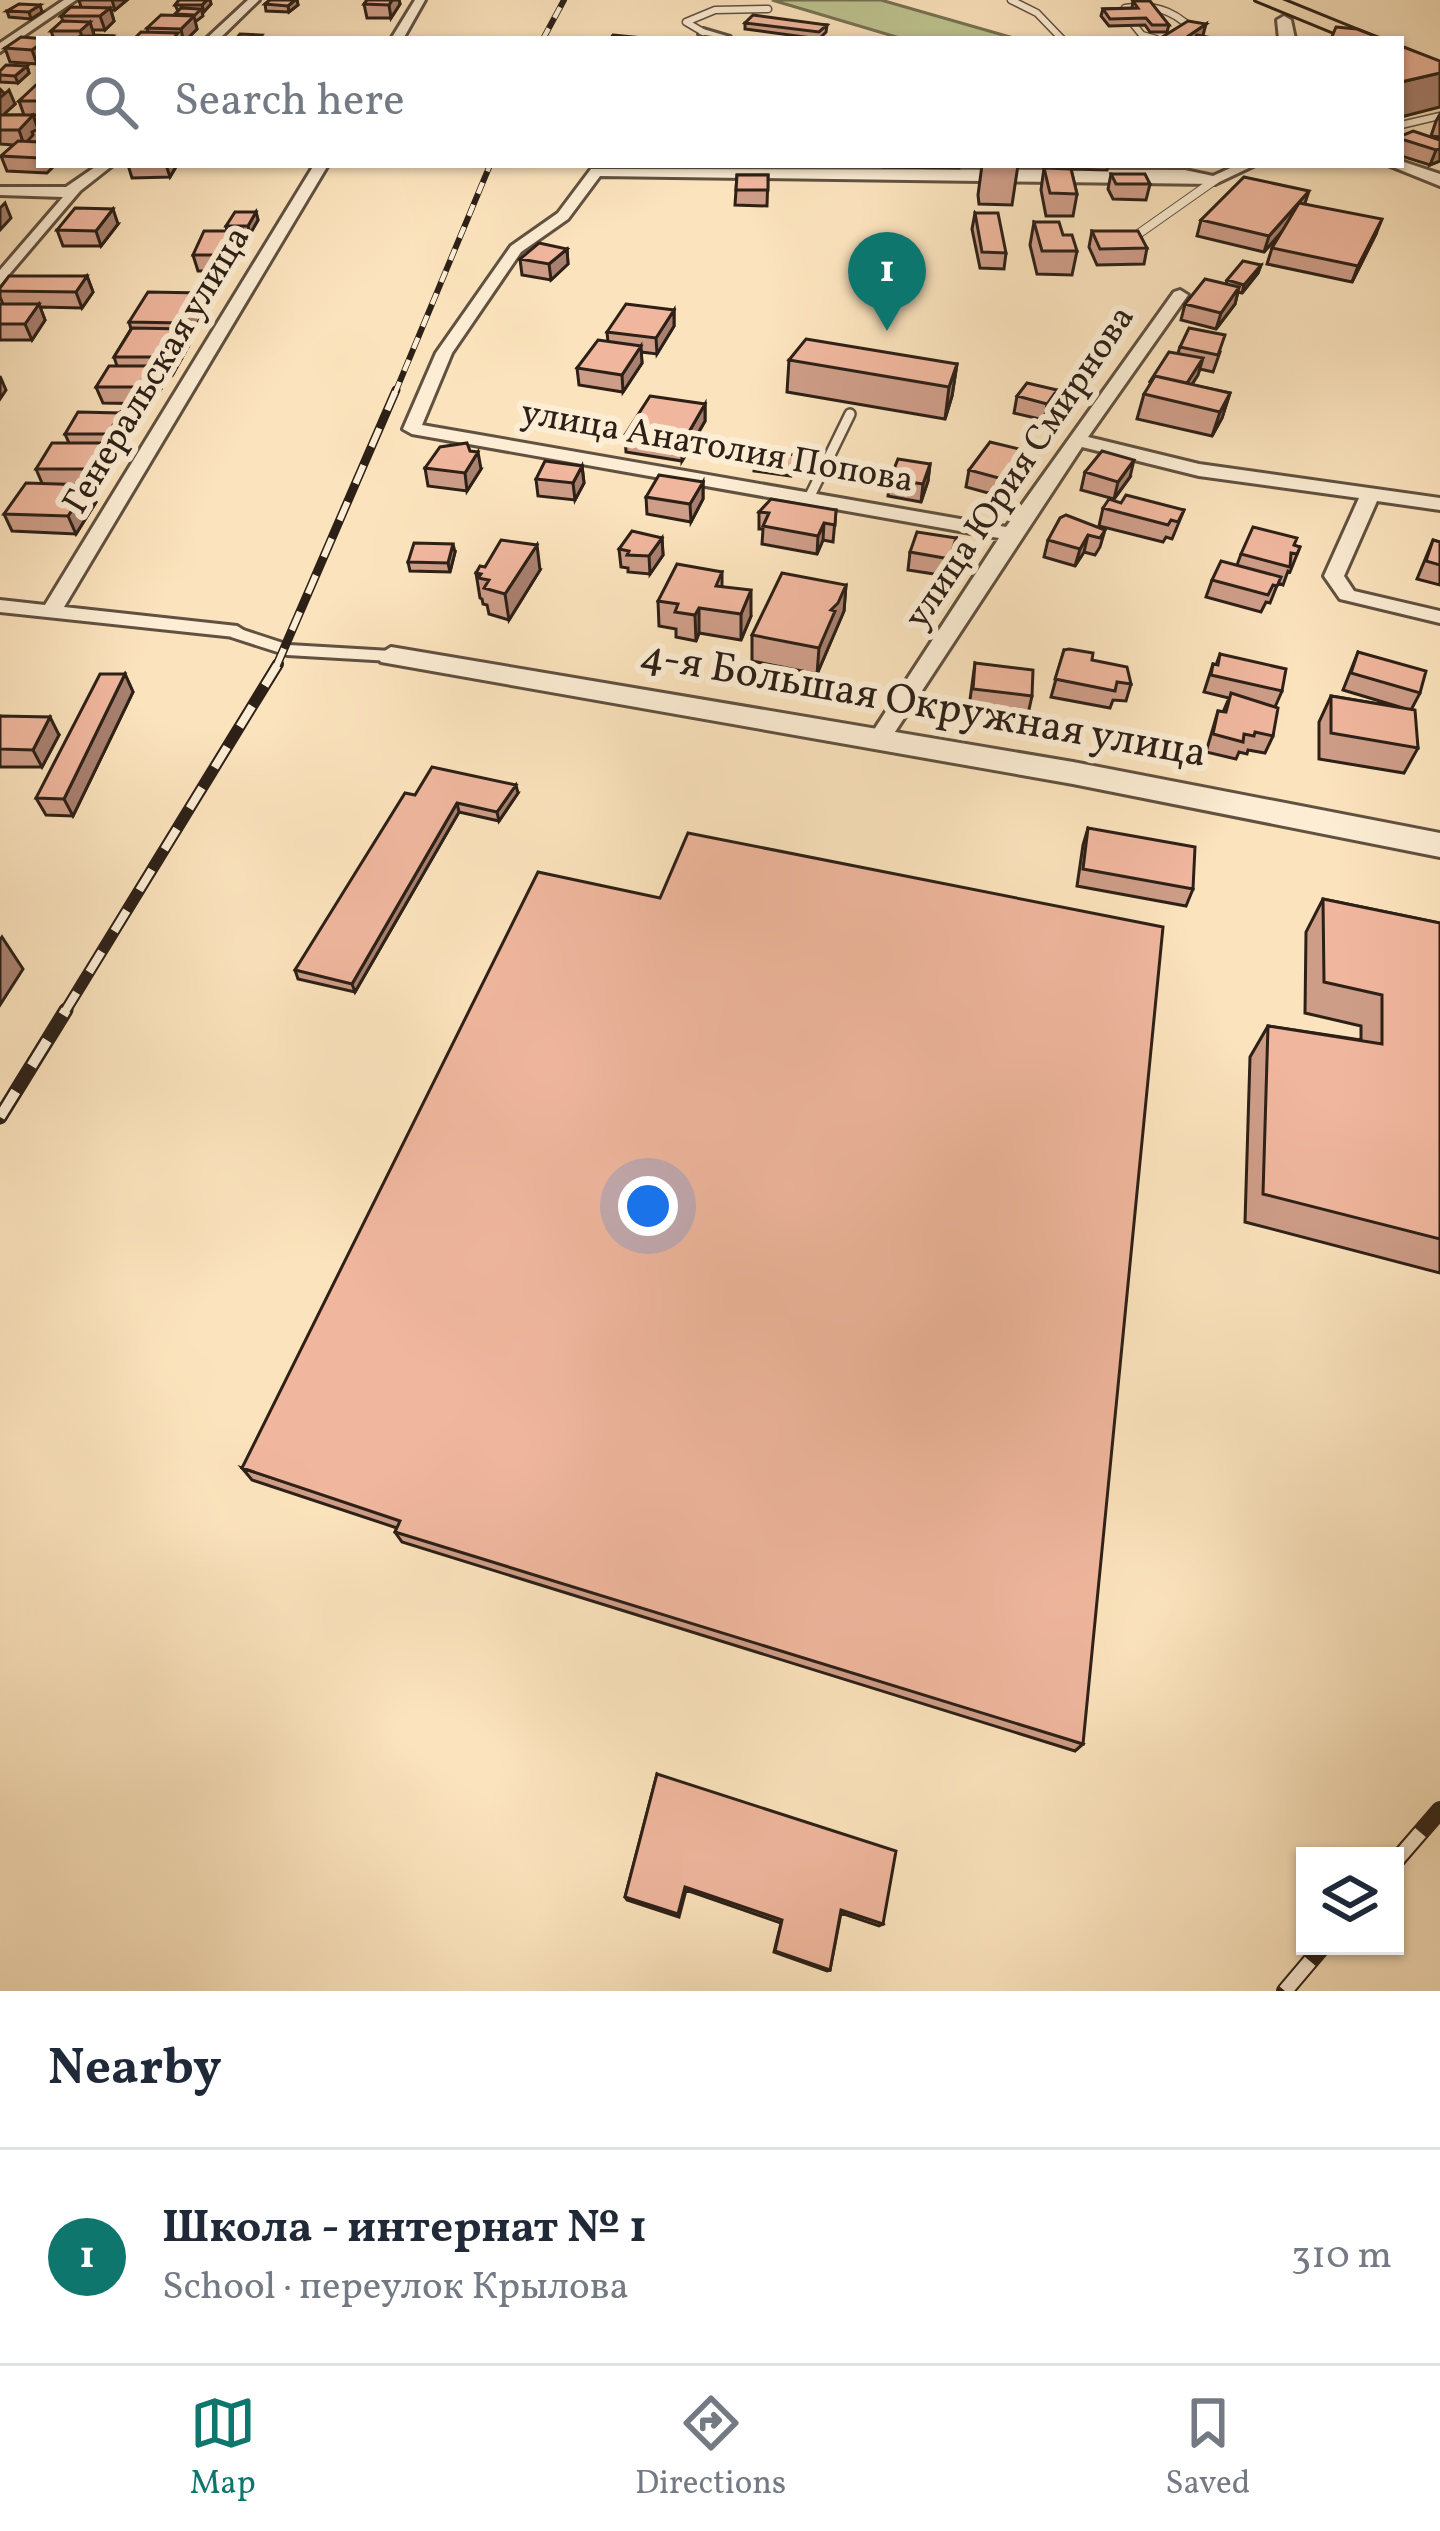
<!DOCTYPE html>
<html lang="en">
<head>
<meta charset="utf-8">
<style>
  :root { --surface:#fff; --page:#f2f2f3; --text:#1f2937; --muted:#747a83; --line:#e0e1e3; --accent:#0f766e }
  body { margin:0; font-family:Vollkorn,serif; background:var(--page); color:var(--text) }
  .controls { position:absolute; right:36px; bottom:36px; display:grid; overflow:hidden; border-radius:0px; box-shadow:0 3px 9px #0004 }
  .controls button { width:108px; height:108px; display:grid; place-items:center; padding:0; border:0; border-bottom:3px solid var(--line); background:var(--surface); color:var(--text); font:60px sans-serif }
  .you { position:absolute; left:648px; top:1206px; width:42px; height:42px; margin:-30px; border:9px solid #fff; border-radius:50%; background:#1a73e8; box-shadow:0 0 0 18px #1a73e833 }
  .badge { display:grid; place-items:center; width:78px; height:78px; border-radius:50%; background:var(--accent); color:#fff; font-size:39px; font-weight:700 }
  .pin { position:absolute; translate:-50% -99px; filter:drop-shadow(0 3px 6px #0008) }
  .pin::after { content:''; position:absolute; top:63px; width:42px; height:36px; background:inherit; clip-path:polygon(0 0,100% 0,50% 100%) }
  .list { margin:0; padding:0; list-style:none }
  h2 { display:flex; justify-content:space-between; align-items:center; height:156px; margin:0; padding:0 48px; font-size:51px }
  h2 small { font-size:39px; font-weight:400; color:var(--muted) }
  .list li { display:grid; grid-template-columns:78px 1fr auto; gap:36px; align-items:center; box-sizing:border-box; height:216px; padding:0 48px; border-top:3px solid var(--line) }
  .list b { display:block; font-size:45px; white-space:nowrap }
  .list p { margin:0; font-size:39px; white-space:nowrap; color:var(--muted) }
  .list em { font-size:39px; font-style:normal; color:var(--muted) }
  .icon { flex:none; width:66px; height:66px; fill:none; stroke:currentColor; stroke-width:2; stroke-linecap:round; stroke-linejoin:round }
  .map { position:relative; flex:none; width:1440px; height:1991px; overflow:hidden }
  .search { position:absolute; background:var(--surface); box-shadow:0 3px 9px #0004; left:36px; right:36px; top:36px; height:132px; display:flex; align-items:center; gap:30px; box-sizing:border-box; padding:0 42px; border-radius:0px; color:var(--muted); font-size:45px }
  .sheet { height:372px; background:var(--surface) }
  nav { display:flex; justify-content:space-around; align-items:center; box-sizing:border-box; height:168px; border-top:3px solid var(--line); background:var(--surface); font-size:33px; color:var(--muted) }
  nav a { display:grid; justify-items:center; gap:6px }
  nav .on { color:var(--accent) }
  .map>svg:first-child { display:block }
  .green { fill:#bec491; stroke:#767254; stroke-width:3 }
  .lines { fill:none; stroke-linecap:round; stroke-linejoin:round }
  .service-far2-casing { stroke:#605140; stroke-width:9 }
  .service-far1-casing { stroke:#605140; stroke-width:10 }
  .service-casing { stroke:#605140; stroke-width:14 }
  .pedestrian-casing { stroke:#605140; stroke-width:6 }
  .minor-casing { stroke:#605140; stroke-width:6 }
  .tertiary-casing { stroke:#605140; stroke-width:6 }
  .primary-casing { stroke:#2d2017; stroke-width:6 }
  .service-far2 { stroke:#fcedd4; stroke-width:6 }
  .service-far1 { stroke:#fcedd4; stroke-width:8 }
  .service { stroke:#fcedd4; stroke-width:9 }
  .pedestrian { fill:#fcedd4; fill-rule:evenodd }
  .minor { fill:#fcedd4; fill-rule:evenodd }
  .tertiary { fill:#fcedd4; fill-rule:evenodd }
  .primary { fill:#fbe3bd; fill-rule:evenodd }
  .rail-far4-casing { stroke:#2d2017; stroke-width:6 }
  .rail-far3-casing { stroke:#2d2017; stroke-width:9 }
  .rail-far2-casing { stroke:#2d2017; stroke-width:12 }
  .rail-far1-casing { stroke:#2d2017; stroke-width:15 }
  .rail-casing { stroke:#2d2017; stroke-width:18 }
  .rail-far4 { stroke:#fcedd4; stroke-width:4.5; stroke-dasharray:12; stroke-linecap:butt }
  .rail-far3 { stroke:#fcedd4; stroke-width:6; stroke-dasharray:20; stroke-linecap:butt }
  .rail-far2 { stroke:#fcedd4; stroke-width:8; stroke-dasharray:24; stroke-linecap:butt }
  .rail-far1 { stroke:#fcedd4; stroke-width:10; stroke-dasharray:30; stroke-linecap:butt }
  .rail { stroke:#fcedd4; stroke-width:14; stroke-dasharray:39; stroke-linecap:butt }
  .wall { fill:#ce9d88; stroke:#2d2017; stroke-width:3 }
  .shaded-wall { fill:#a8806f; stroke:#2d2017; stroke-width:3 }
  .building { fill:#f0b79e; stroke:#2d2017; stroke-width:3 }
  .labels { text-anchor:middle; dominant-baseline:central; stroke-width:12; stroke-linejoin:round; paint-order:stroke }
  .far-street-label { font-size:36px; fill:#2d2017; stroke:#fcedd4 }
  .street-label { font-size:42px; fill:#2d2017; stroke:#fcedd4 }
</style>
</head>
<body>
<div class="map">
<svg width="1440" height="1991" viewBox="0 0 1440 1991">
  <rect width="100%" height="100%" fill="#fbe3bd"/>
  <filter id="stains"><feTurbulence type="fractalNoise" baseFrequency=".00167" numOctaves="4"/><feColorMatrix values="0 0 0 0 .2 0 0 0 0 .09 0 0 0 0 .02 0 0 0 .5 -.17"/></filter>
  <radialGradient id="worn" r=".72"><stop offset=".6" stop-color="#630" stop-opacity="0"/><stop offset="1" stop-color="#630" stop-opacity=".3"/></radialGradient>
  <path class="green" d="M772 0H881L1017 39H903Z"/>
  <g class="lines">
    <g class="service-far2-casing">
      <path id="service-far2" d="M1011 0 1037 13 1062 39
        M1127 15 1125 8C1158 3 1180 13 1201 39
        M1134 25 1142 35 1156 39
        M703 32 686 22 715 10 768 9
        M1401 125 1440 116"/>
    </g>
    <g class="service-far1-casing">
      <path id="service-far1" d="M1134 237 1215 180"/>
    </g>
    <g class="service-casing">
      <path id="service" d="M809 498 850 414"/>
    </g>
    <g class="pedestrian-casing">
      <path id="pedestrian" d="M237 628 289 645 391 651 399 656 391 661 287 655 231 637V629Z"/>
    </g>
    <g class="minor-casing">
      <path id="minor" d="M64 0H76L0 52V43Z
        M248 0H259L219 39H206Z
        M415 0H425L403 39H391Z
        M703 29 730 37 732 39 699 34Z
        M98 165H113L80 191 0 285V270L63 197 0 195V187H66Z
        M314 165H328L64 607 237 626 248 633 244 638 0 612V600L45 605Z
        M1237 165H1255L1215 184 600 176 568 219 521 252 452 353 422 425 1006 527 1174 292 1180 290 1188 295 1088 437 1199 464 1440 498V510L1377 501 1344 576 1354 591 1440 611V623L1340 599 1324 576 1359 498 1199 476 1082 447 887 744 879 747 868 739 999 538 412 434 403 429 436 353 511 246 558 213 591 169 1185 170 1213 176Z"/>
    </g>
    <g class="tertiary-casing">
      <path id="tertiary" d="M1284 16 1291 20 1295 39H1279L1277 20Z
        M1401 161 1440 174V186L1388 165H1401Z
        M391 647 1073 762 1440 833V857L1073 784 381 662 377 656Z"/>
    </g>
    <g class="primary-casing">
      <path id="primary" d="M1256 0H1282L1378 39H1351Z"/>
    </g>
    <use href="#service-far2" class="service-far2"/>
    <use href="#service-far1" class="service-far1"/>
    <use href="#service" class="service"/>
    <use href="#pedestrian" class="pedestrian"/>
    <use href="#minor" class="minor"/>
    <use href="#tertiary" class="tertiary"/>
    <use href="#primary" class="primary"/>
    <g class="rail-far4-casing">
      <path id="rail-far4" d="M543 39 564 0
        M395 393 490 165"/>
    </g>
    <g class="rail-far3-casing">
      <path id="rail-far3" d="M276 667 396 390"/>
    </g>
    <g class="rail-far2-casing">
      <path id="rail-far2" d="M64 1013 278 664"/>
    </g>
    <g class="rail-far1-casing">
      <path id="rail-far1" d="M0 1117 66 1010"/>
    </g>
    <g class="rail-casing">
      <path id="rail" d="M1395 1862 1440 1810
        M1285 1991 1323 1946"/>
    </g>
    <use href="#rail-far4" class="rail-far4"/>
    <use href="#rail-far3" class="rail-far3"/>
    <use href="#rail-far2" class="rail-far2"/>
    <use href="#rail-far1" class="rail-far1"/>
    <use href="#rail" class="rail"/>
  </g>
  <path class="wall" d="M79 0H127L115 10H111L114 21 105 30H93L94 35 113 36V39H54L51 31 63 21 61 16 81 7Z
    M179 0H210L211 4 202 12 203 16 195 22 197 29 187 39H134L148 32 147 28 175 15 178 11 175 5Z
    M270 0H297L298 5 289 12 266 11 265 4Z
    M367 0H399L400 4 391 18H367L364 4Z
    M1133 1 1169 25 1167 32H1150L1145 25 1109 26 1101 16 1103 9 1132 8Z
    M7 11 42 12 31 19 9 17Z
    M745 23 827 25 826 32 819 39 745 29Z
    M46 39 37 64 10 62 5 48Z
    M27 66 29 73 18 83 0 82V71Z
    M39 85V116L33 115 37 126 39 124V165H55L47 173 7 171 1 156 14 145 0 144V89L15 104 3 115H24L19 101Z
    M1440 114V137L1431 136 1436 121Z
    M1401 136 1440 140V161L1430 165 1401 156Z
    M128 165H177L170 177 132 178Z
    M882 165H960L959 168 883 167Z
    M982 165H1018L1012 205 979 204 978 195Z
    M1060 165H1108L1107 170 1071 169 1077 194 1073 216H1046L1041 190 1044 168H1061Z
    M1111 174 1150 184 1146 200 1113 199 1108 189Z
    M737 175H768L767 206 735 205Z
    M1305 204 1376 234 1352 282 1267 264 1272 248 1283 230 1264 252 1197 236 1201 220Z
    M256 212 258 220 250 234H244L247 246 243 254H232L224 271H198L193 255 227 231 226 226Z
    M975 213 1006 253 1004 269 980 268 972 229Z
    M1034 222 1077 251 1072 275 1037 274 1030 245Z
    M118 224 101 246H63L57 230Z
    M1092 231 1147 248 1144 264 1097 265 1089 247Z
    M567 249 568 264 551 280 522 275 520 259Z
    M1261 265 1258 273 1242 293 1238 292 1235 304 1216 329 1181 320 1185 304 1226 284 1227 280Z
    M87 276 93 292 82 308 40 307 45 320 32 340H0V304H3L0 297V288Z
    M201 293 206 309 187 339 189 345 173 374H161L164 383 153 404 103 403 96 387 117 366 114 357 131 329 129 322Z
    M674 310V326L657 354 641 352 642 363 623 392 579 385 577 368 608 342 607 332Z
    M1180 347 1220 352 1213 372 1200 369 1192 385 1230 393 1222 418 1212 436 1137 419 1144 394 1178 353Z
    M789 360 957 364 952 396 945 419 787 392Z
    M1057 390 1053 407 1044 420 1014 413 1017 396Z
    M705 404V421L682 461 626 452 625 435Z
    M120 413 126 429 115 451H110L114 460 99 486H90L96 502 76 534 12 531 4 514 42 483 36 469 69 443 65 434Z
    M755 463 796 464 791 476 754 471Z
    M930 464 928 481 921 502 888 496 890 479Z
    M582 466 584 483 575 500 538 496 536 479Z
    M425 468 481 469 467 491 428 486Z
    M1023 468 1003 497 966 487 969 470Z
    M1085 472 1130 477 1114 499 1081 490Z
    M703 482V499L691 522 647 514 646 497Z
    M1121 503 1184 510 1172 539 1166 537 1163 542 1099 526 1103 508Z
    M836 510 833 542 823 540 817 554 762 544 763 529H759V512Z
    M1105 530 1100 547 1095 555 1084 552 1075 566 1044 557 1048 540Z
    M662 538 663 555 650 574 628 572V568L621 567 619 549Z
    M956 538 947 576 908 570 910 552Z
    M1433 540 1440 542V585L1417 579Z
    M1294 545 1300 547 1290 572 1288 571 1283 585 1278 583 1270 603 1266 602 1261 612 1206 597 1212 580 1237 565 1241 554Z
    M455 552 450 572 410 571 408 562Z
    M540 570 509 620 489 614 487 605 483 604 482 599 480 598 476 573Z
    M722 572V587L751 616 741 640 699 633 696 641 676 637V629L659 626 658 601Z
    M846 585 844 611 817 674 752 661V635Z
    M1064 650 1092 660 1131 684 1126 701 1113 700 1110 708 1051 697Z
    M1358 652 1420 693 1411 710 1418 748 1404 773 1319 759V722L1331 696 1403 708 1343 690Z
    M1220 654 1282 691 1275 707 1273 736 1265 753 1248 750 1247 754 1239 752 1236 759 1206 752 1218 711 1223 712 1229 698 1204 692 1213 664 1216 665Z
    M975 663 1032 696 1028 714 969 707Z
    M125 674 133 692 73 816 46 815 36 798Z
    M0 716 59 735 42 767H0Z
    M518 793 499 821 459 812 355 992 298 979 295 970 415 795Z
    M1088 828 1193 889 1186 906 1077 886 1083 845Z
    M1323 899 1440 923V1273L1245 1222 1250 1057 1268 1026 1361 1040V1026L1305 1013 1306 932Z
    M242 1468 1083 1744 1075 1751 402 1542 395 1532 397 1528 252 1480Z
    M657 1774 883 1924 879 1926 841 1913 830 1970 827 1971 774 1952 781 1923 686 1890 679 1917 627 1900 625 1897Z"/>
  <path class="shaded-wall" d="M112 0H127L115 10Z
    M207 0H210L211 4 204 12 202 5Z
    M295 0H297L298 5 289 12 288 6Z
    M392 0H399L400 4 391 18 389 5Z
    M40 5 42 12 31 19 29 12Z
    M110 8 114 21 105 30 100 16Z
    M194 16 197 29 187 39H183L181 29Z
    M90 22 94 35 83 39 80 31Z
    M1206 24 1202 39H1184Z
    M39 45V62L37 64 32 50Z
    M27 66 29 73 18 83 15 76Z
    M1440 73V107L1401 117V82Z
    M9 90 15 104 0 118V98Z
    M33 115 38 129 32 132 33 135 24 145 19 130Z
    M1440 148V161L1430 165 1436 150Z
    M166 165H177L170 177Z
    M1309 191 1304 206 1264 252 1269 236Z
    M5 203 11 218 0 230V208Z
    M113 209 118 224 101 246 96 231Z
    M256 212 258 220 250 234 248 226Z
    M1382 219 1376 234 1352 282 1358 266Z
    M243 231 247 246 243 254 239 238Z
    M228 238 232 254 224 271 219 255Z
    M567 249 568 264 551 280 549 264Z
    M1261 265 1258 273 1242 293 1244 285Z
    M87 276 93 292 82 308 76 292Z
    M1239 287 1235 304 1216 329 1221 313Z
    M201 293 206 309 188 339 183 323Z
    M39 304 45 320 32 340 25 324Z
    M674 310V326L657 354 656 338Z
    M184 329 189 345 173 374 167 357Z
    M641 346 642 363 623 392 622 375Z
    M1203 358 1198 375 1180 402 1182 390Z
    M957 364 952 396 945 419 949 387Z
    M159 366 164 383 153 404 147 387Z
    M0 376 6 390 0 399Z
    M1057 390 1053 407 1044 420 1047 404Z
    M1230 393 1222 418 1212 436 1220 412Z
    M705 404V421L682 461V444Z
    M120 413 126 429 115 451 108 434Z
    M107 443 114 460 99 486 92 469Z
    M1027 451 1023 468 1003 497 1006 480Z
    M478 452 481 469 467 491 465 473Z
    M1134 460 1130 477 1114 499 1118 482Z
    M930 464 928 481 921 502 923 484Z
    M582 466 584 483 575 500 573 483Z
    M703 482V499L691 522 690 504Z
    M89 485 96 502 76 534 68 516Z
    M824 523 823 540 817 554 818 536Z
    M1088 535 1084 552 1075 566 1080 549Z
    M662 538 663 555 650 574 649 556Z
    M453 544 455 552 450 572 448 563Z
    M537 545 540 570 509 620 505 594Z
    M846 585 844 611 817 674 819 648 831 610Z
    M751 590V616L741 640V614Z
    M699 608V633L696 641 695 615Z
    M125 674 133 692 73 816 64 799Z
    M50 717 59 735 42 767 33 750Z
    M516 785 518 793 499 821 497 812Z
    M457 803 459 812 355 992 352 984Z
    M2 937 23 969 0 1005V940Z"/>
  <path class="building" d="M179 0H207L202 5H175Z
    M270 0H295L288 6 265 4Z
    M367 0H392L389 5 364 4Z
    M1133 1H1150L1169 25H1152L1146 18 1110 19 1103 9 1138 8Z
    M19 4 40 5 29 12 7 11Z
    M71 7 110 8 100 16H61Z
    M181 8 201 9 195 15 175 14Z
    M161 15 194 16 181 29 147 28Z
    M753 15 827 25 819 32 745 23Z
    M62 21 90 22 80 31H51Z
    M1188 21 1206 24 1184 39H1159Z
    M1336 27 1357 29 1383 39H1331Z
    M141 32 178 33 173 39H134Z
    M240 34 262 35 259 39H236Z
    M613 35 653 39H610Z
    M1197 35 1217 39H1194Z
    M80 36H113L110 39H76Z
    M21 37 46 39H39V45L32 50 5 48Z
    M1401 46 1440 61V73L1401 82Z
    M6 65 27 66 15 76 0 75V71Z
    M36 85H39V101H19Z
    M0 115H33L19 130H0Z
    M1413 131 1440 140V148L1436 150 1401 139V136Z
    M18 141 39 142V158L1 156Z
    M1044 168 1071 169 1077 194 1050 193Z
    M1111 174H1145L1150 184H1116Z
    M737 175H768V190H736Z
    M1244 177 1309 191 1269 236 1201 220Z
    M1299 203 1382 219 1358 266 1272 248Z
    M75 208 113 209 96 231 57 230Z
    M235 212H256L248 226H226Z
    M975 213H998L1006 253 982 252Z
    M1034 222H1059L1063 235H1072L1077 251H1042Z
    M204 231H243L239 238H228L219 255H193Z
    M1092 231H1138L1147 248 1100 249Z
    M539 243 567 249 549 264 520 259Z
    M1243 261 1261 265 1244 285 1227 280Z
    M9 276H87L76 292 0 291V288Z
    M1205 279 1239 287 1221 313 1185 304Z
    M148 292 201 293 183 323 129 322Z
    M0 304H39L25 324H0Z
    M626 304 674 310 656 338 607 332Z
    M132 328 184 329 167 357H114Z
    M1189 328 1225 335 1218 355 1180 347Z
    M806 339 957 364 949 387 789 360Z
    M598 340 641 346 622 375 577 368Z
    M1169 352 1203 358 1187 383 1155 376 1149 383Z
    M109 366H159L147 387H96Z
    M1155 376 1230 393 1220 412 1144 394Z
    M1027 383 1057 390 1047 404 1017 396Z
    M650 396 705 404 682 444 625 435Z
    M78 412 120 413 108 434H65Z
    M990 442 1027 451 1006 480 969 470Z
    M52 443H107L92 469H36Z
    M467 443 470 451 478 452 465 473 425 468 440 447Z
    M759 451 796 455 791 467 755 463Z
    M1102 451 1134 460 1118 482 1085 472Z
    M898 459 930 464 923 484 890 479Z
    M545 461 582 466 573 483 536 479Z
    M659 475 703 482 690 504 646 497Z
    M26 483 89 485 68 516 4 514Z
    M1126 495 1184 510 1178 522 1171 520 1168 525 1103 508 1109 499 1121 503Z
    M771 499 836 510 835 525 824 523 818 536 763 526 769 513 759 512Z
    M1066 515 1105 530 1100 538 1088 535 1080 549 1048 540 1060 518Z
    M1253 527 1297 538 1294 545 1300 547 1297 554 1291 553 1290 567 1241 554Z
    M632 531 662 538 649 556 627 555 629 551 619 549Z
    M917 532 956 538 950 559 910 552Z
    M501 540 537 545 505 594 484 588 489 580 478 578 481 574 476 573 480 566 485 567Z
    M1433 540 1440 542V565L1426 561Z
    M414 543 453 544 448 563 408 562Z
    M1221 561 1281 577 1277 586 1273 585 1268 595 1212 580Z
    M677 564 722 572 716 586 751 590 741 614 699 608 695 615 675 612 678 604 658 601Z
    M782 573 846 585 838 603 831 610 835 611 819 648 752 635Z
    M1069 649 1093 653 1092 660 1127 667 1131 684 1117 682 1115 691 1055 679 1064 650Z
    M1358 652 1426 671 1420 693 1351 673Z
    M1220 654 1286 669 1282 691 1211 675 1213 664 1218 665Z
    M975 663 1033 670 1032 696 973 689Z
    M100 674H125L64 799 36 798Z
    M1231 693 1278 708 1273 736 1255 732 1254 736 1244 734 1243 742 1213 734 1218 711 1226 712Z
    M1331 696 1415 710 1418 748 1331 733Z
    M0 716 50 717 33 750 0 749Z
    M432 767 516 785 497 812 457 803 352 984 295 970 405 793 415 795Z
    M1088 828 1195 847 1193 889 1083 869Z
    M688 833 1163 927 1083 1744 395 1532 400 1521 242 1468 538 872 660 898Z
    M1323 899 1440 923V1239L1263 1194 1268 1026 1382 1044V995L1324 982Z
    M657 1774 896 1851 883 1924 841 1910 830 1970 775 1951 782 1920 685 1887 678 1914 625 1897Z"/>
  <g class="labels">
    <g class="far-street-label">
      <text transform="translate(158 371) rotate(-59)">Генеральская улица</text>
      <text transform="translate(717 448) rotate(10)">улица Анатолия Попова</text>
      <text transform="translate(1021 468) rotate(-56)">улица Юрия Смирнова</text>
    </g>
    <g class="street-label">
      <text transform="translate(923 706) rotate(10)">4-я Большая Окружная улица</text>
    </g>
  </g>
  <rect width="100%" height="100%" filter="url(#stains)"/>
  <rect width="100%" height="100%" fill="url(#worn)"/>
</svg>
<div class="controls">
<button><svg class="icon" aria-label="layers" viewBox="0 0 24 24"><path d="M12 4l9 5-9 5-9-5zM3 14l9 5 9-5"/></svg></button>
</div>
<div class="you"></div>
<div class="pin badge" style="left:887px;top:331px">1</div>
<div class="search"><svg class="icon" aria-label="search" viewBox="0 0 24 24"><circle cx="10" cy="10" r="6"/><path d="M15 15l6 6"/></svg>Search here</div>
</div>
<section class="sheet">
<h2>Nearby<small></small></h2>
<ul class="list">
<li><span class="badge">1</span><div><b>Школа - интернат № 1</b><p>School · переулок Крылова</p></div><em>310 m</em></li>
</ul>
</section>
<nav>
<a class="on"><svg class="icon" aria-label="map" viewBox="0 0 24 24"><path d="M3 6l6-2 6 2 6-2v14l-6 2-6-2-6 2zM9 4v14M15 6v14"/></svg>Map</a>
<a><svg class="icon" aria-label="directions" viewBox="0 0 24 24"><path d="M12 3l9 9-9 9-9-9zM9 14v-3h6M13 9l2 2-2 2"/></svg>Directions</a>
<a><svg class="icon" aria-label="saved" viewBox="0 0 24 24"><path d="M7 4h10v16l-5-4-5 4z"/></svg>Saved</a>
</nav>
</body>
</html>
